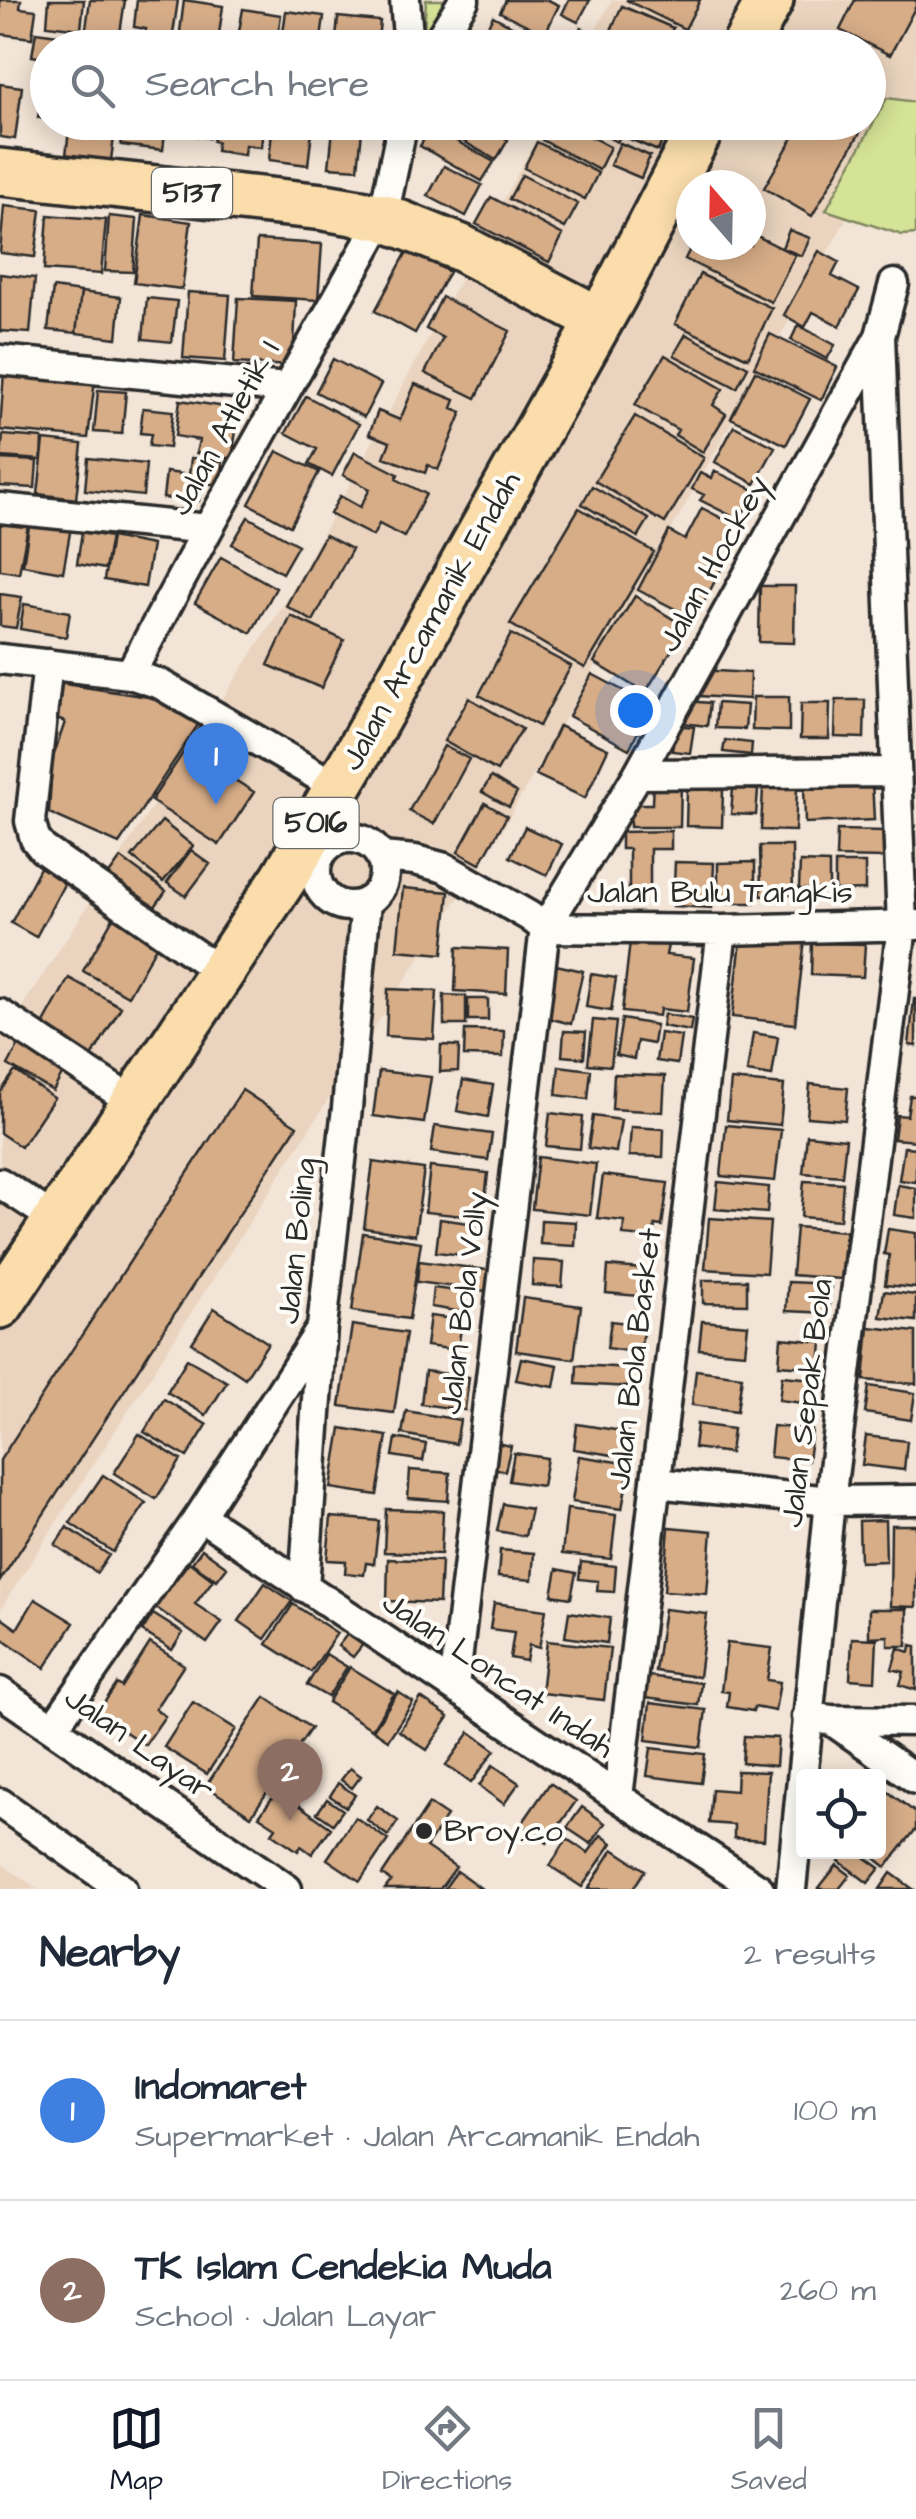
<!DOCTYPE html>
<html lang="en">
<head>
<meta charset="utf-8">
<style>
  :root { --surface:#fff; --page:#f6f6f7; --text:#1f2937; --muted:#747a83; --line:#e0e1e3; --accent:#111827 }
  body { margin:0; font-family:"Architects Daughter",sans-serif; background:var(--page); color:var(--text) }
  .controls { position:absolute; right:30px; bottom:30px; display:grid; overflow:hidden; border-radius:10px; box-shadow:0 5px 25px #0003 }
  .controls button { width:90px; height:90px; display:grid; place-items:center; padding:0; border:0; border-bottom:2px solid var(--line); background:var(--surface); color:var(--text); font:50px sans-serif }
  .compass { position:absolute; left:676px; top:170px; width:90px; height:90px; border-radius:50%; background:var(--surface); box-shadow:0 5px 25px #0003; rotate:340deg }
  .you { position:absolute; left:635px; top:710px; width:35px; height:35px; margin:-25px; border:8px solid #fff; border-radius:50%; background:#1a73e8; box-shadow:0 0 0 15px #1a73e833 }
  .badge { display:grid; place-items:center; width:65px; height:65px; border-radius:50%; background:var(--accent); color:#fff; font-size:32px; font-weight:700 }
  .pin { position:absolute; translate:-50% -82px; filter:drop-shadow(0 2px 5px #0008) }
  .pin::after { content:''; position:absolute; top:52px; width:35px; height:30px; background:inherit; clip-path:polygon(0 0,100% 0,50% 100%) }
  .list { margin:0; padding:0; list-style:none }
  h2 { display:flex; justify-content:space-between; align-items:center; height:130px; margin:0; padding:0 40px; font-size:42px }
  h2 small { font-size:32px; font-weight:400; color:var(--muted) }
  .list li { display:grid; grid-template-columns:65px 1fr auto; gap:30px; align-items:center; box-sizing:border-box; height:180px; padding:0 40px; border-top:2px solid var(--line) }
  .list b { display:block; font-size:38px; white-space:nowrap }
  .list p { margin:0; font-size:32px; white-space:nowrap; color:var(--muted) }
  .list em { font-size:32px; font-style:normal; color:var(--muted) }
  .icon { flex:none; width:55px; height:55px; fill:none; stroke:currentColor; stroke-width:2; stroke-linecap:round; stroke-linejoin:round }
  .map { position:relative; flex:none; width:916px; height:1889px; overflow:hidden }
  .search { position:absolute; background:var(--surface); box-shadow:0 5px 25px #0003; left:30px; right:30px; top:30px; height:110px; display:flex; align-items:center; gap:25px; box-sizing:border-box; padding:0 35px; border-radius:55px; color:var(--muted); font-size:38px }
  .sheet { height:490px; background:var(--surface) }
  nav { display:flex; justify-content:space-around; align-items:center; box-sizing:border-box; height:140px; border-top:2px solid var(--line); background:var(--surface); font-size:28px; color:var(--muted) }
  nav a { display:grid; justify-items:center; gap:5px }
  nav .on { color:var(--accent) }
  .map>svg:first-child { display:block }
  .built { fill:#ead4bf; fill-rule:evenodd }
  .green { fill:#d5e396; stroke:#808760; stroke-width:2.5 }
  .building { fill:#d7ad88; stroke:#2b2b2b; stroke-width:2.5 }
  .lines { fill:none; stroke-linecap:round; stroke-linejoin:round }
  .minor-casing { stroke:#2b2b2b; stroke-width:35 }
  .primary-casing { stroke:#2b2b2b; stroke-width:52 }
  .minor { stroke:#fdfcf7; stroke-width:28 }
  .primary { stroke:#faddab; stroke-width:45 }
  .poi-dot { fill:#2b2b2b; stroke:#fdfcf7; stroke-width:4 }
  .labels { text-anchor:middle; dominant-baseline:central; stroke-width:8; stroke-linejoin:round; paint-order:stroke }
  .shield { fill:#fdfcf7; stroke:#6a6a68; stroke-width:2.5 }
  .shield-label { font-size:30px; font-weight:bold; fill:#2b2b2b }
  .street-label { font-size:32px; fill:#2b2b2b; stroke:#fdfcf7 }
  .poi-label { font-size:32px; fill:#2b2b2b; stroke:#fdfcf7; text-anchor:start }
</style>
</head>
<body>
<div class="map">
<svg width="916" height="1889" viewBox="0 0 916 1889">
  <rect width="100%" height="100%" fill="#f2e4d6"/>
  <filter id="ink" filterUnits="userSpaceOnUse"><feTurbulence type="fractalNoise" baseFrequency=".01" numOctaves="2"/><feDisplacementMap in="SourceGraphic" scale="20" xChannelSelector="R" yChannelSelector="G"/><feConvolveMatrix kernelMatrix="1 2 1 2 8 2 1 2 1" color-interpolation-filters="sRGB"/></filter>
  <g filter="url(#ink)">
    <path class="built" d="M612 0H916V95L505 825 0 1610V1041L288 598 545 123 868 122V48L586 47ZM691 185H751V245H691Z
      M0 1863 38 1889H0Z"/>
    <path class="green" d="M426 0H469L423 48Z
      M887 98 916 102V234L902 235 826 210Z"/>
    <path class="building" d="M0 0H21L20 8 36 10 32 38 0 34Z
      M49 0H84L81 29 47 25Z
      M90 0H125L119 40 85 35Z
      M137 0H178L171 48 143 47 146 29 134 27Z
      M184 0 223 6 217 48H178Z
      M506 0H548L559 5 545 34 500 12Z
      M569 0H590L578 22 562 14Z
      M626 0H700L685 29Z
      M855 0H916V6L890 55 840 30Z
      M622 6 673 28 665 48H572L581 28 607 39Z
      M243 9 281 15 276 48H236Z
      M286 11 324 16 320 48H281Z
      M493 16 553 48H482L478 45Z
      M338 17 380 21 377 48H335Z
      M36 32 87 39 86 48H48V59L32 56Z
      M46 74H48V119L38 117Z
      M0 84 22 87 15 139 0 137Z
      M70 122H116L111 160 66 155Z
      M123 122H166L163 150 121 145Z
      M176 122H212L209 138 175 133Z
      M215 122H264L261 147 245 145 244 155 216 151 217 142 213 141Z
      M273 122H313L308 165 269 160Z
      M439 122H478L508 140 496 160 437 126Z
      M485 122H518L509 137Z
      M552 122H563L610 147 599 170 542 140Z
      M580 122H627L617 142Z
      M631 122H652L667 129 658 151 625 137Z
      M802 122H866L812 216 764 188Z
      M431 127 494 162 482 181 420 146Z
      M333 129 362 131 358 169 329 167Z
      M537 142 598 173 585 199 524 168Z
      M620 143 650 156 641 178 610 165Z
      M444 166 482 185 466 216 428 196Z
      M522 175 578 204 565 228 509 199Z
      M491 197 563 235 549 262 476 224Z
      M4 206 41 210 35 257 0 253Z
      M48 215 106 220 101 274 44 270Z
      M143 215 191 222 182 289 134 283Z
      M109 216 137 219 133 272 105 271Z
      M789 230 810 238 802 256 782 248Z
      M751 233 795 255 771 302 685 259 692 245H751Z
      M257 240 322 244 318 300 253 296Z
      M408 250 449 272 415 333 375 311Z
      M819 251 839 262 832 276 859 290 840 326 813 312 805 327 784 315Z
      M0 274 35 278 30 333 0 331Z
      M700 274 772 308 748 358 675 324Z
      M53 288 81 292 76 333 48 330Z
      M81 292 121 297 117 338 76 333Z
      M188 292 230 295 225 361 183 358Z
      M442 297 510 331 476 398 425 373 443 338 426 329Z
      M147 298 177 301 172 342 143 339Z
      M238 298 296 301 293 366 234 363Z
      M798 325 835 345 827 359 791 340Z
      M686 334 748 367 737 388 674 355Z
      M770 334 837 367 821 400 754 367Z
      M665 355 723 389 713 405 726 414 703 452 675 435 678 430 635 405Z
      M333 359 381 384 364 417 316 392Z
      M4 371 95 380 88 438 0 430Z
      M755 371 810 399 786 445 731 418Z
      M415 384 455 400 452 408 462 412 438 470 428 465 425 473 384 457 390 442 369 434 378 411 400 420Z
      M98 390 126 392 122 434 94 432Z
      M306 396 359 424 332 476 309 464 317 449 286 433Z
      M180 400 239 409 232 459 196 453 199 440 175 436Z
      M143 408 173 411 169 448 149 446 151 434 140 433Z
      M635 416 704 458 665 523 595 481Z
      M734 426 775 447 755 484 715 462Z
      M3 435 42 438 41 460 1 457Z
      M44 440 82 444 76 499 38 494Z
      M277 451 319 472 290 526 249 504Z
      M355 452 398 474 396 479 426 494 404 537 379 524 373 536 330 514 340 496 360 507 370 489 343 475Z
      M88 458 146 464 143 496 85 490Z
      M191 458 223 461 221 485 201 483 199 501 163 498 166 472 189 475Z
      M0 459 37 461 35 488 0 486Z
      M715 471 754 490 740 520 700 500 704 495 692 489 700 473 712 478Z
      M592 486 649 519 638 537 582 504Z
      M579 508 654 552 585 668 510 624Z
      M702 508 737 526 720 559 725 562 695 619 638 590 669 531 685 540Z
      M248 517 298 545 282 573 232 544Z
      M30 520 71 527 63 572 23 565Z
      M0 521 28 526 19 573 0 570Z
      M82 532 111 537 105 569 77 564Z
      M325 535 352 549 313 621 286 606Z
      M111 537 152 545 145 587 104 580Z
      M221 557 276 588 251 633 195 603Z
      M760 586H795L794 643 759 642Z
      M0 594 22 597 16 628 0 626Z
      M635 596 686 627 645 693 594 662Z
      M24 604 70 612 66 637 20 629Z
      M291 616 344 640 321 688 268 665Z
      M511 634 571 666 539 726 479 695Z
      M699 670 750 673 749 699 698 696Z
      M592 674 652 706 629 749 569 716Z
      M58 683 161 699 200 722 119 844 49 813 52 760 65 722 54 718Z
      M753 697H789V731L752 730Z
      M469 698 522 729 497 771 444 741Z
      M836 700H865L864 738 835 737Z
      M686 701 710 703 707 726 683 723Z
      M717 703 747 705 745 729 715 728Z
      M801 703H830L829 739H800Z
      M203 723 238 745 221 771 254 792 219 845 151 801Z
      M676 725 694 727 690 753 672 751Z
      M559 726 608 749 585 798 536 775Z
      M725 740 752 743 751 755 723 752Z
      M444 746 469 759 434 824 409 811Z
      M491 777 517 793 509 807 482 792Z
      M872 780 874 820 805 823 804 783Z
      M653 781H681L680 827H630V804H652Z
      M763 787 797 788 795 831 761 830Z
      M733 788 758 790 756 815 731 814Z
      M687 789 723 790 722 827 686 826Z
      M485 803 507 816 480 864 458 852Z
      M162 821 193 846 163 882 132 857Z
      M525 827 562 844 547 875 510 857Z
      M837 830 884 831V858L836 857Z
      M671 831V849H650V892H629V849H621V832Z
      M760 846H792L793 895 761 896Z
      M191 850 210 864 186 896 167 883Z
      M121 858 166 891 154 908 108 876Z
      M44 860 70 873 36 937 11 923Z
      M675 862 714 863 712 908 673 906Z
      M755 862V903H718V863Z
      M800 862 829 863V890L799 889Z
      M835 863H865V890L835 891Z
      M403 888 449 892 443 954 397 950Z
      M113 918 158 943 128 996 83 971Z
      M742 932 805 939 795 1024 732 1017Z
      M630 941 668 945 666 955 694 958 687 1012 660 1009 659 1016 622 1012Z
      M812 943 865 944 863 977 811 975Z
      M457 947 508 950 506 994 455 991Z
      M556 965 583 971 571 1024 544 1017Z
      M591 974 616 978 611 1011 586 1007Z
      M69 978 121 1007 89 1062 38 1034Z
      M388 989 437 991 434 1039 386 1036Z
      M444 995 466 996V1025H444Z
      M468 999H488V1020H468Z
      M914 999H916V1046L909 1045Z
      M664 1014 692 1019 690 1031 662 1026Z
      M622 1019 656 1025 653 1044 637 1041 634 1059 616 1055Z
      M593 1020 616 1022 611 1066 588 1064Z
      M465 1030 504 1031 503 1057 464 1056Z
      M564 1031 586 1032 584 1058 562 1056Z
      M660 1033 681 1036 677 1064 656 1061Z
      M753 1033 778 1037 772 1076 747 1072Z
      M20 1043 65 1069 53 1091 8 1065Z
      M441 1045 459 1046 458 1071 440 1072Z
      M559 1066 591 1070 588 1099 556 1095Z
      M15 1071 54 1098 21 1147 0 1133V1093Z
      M379 1071 431 1077 424 1123 373 1116Z
      M614 1074 665 1076 663 1112 612 1109Z
      M463 1080 493 1085 488 1117 457 1111Z
      M731 1080 784 1085 780 1125 727 1120Z
      M810 1084 848 1088 845 1120 807 1117Z
      M242 1090 297 1126 0 1581V1460Z
      M910 1096H916V1141L894 1139 897 1115 907 1116Z
      M550 1113 583 1117 580 1149 546 1146Z
      M593 1116 621 1120 616 1152 588 1148Z
      M726 1125 781 1130 775 1181 721 1176Z
      M435 1126 492 1134 488 1160 431 1152Z
      M631 1127 664 1129 663 1157 629 1156Z
      M807 1135 846 1139 842 1176 803 1173Z
      M904 1147 916 1148V1182L899 1180Z
      M538 1157 596 1164 590 1215 532 1209Z
      M373 1162 424 1169 415 1235 364 1228Z
      M430 1167 488 1173 483 1218 425 1212Z
      M603 1175 668 1183 662 1226 655 1225 653 1238 623 1235 624 1221 597 1218Z
      M804 1181 843 1183 840 1220 801 1217Z
      M718 1182 769 1187 767 1213 715 1209Z
      M898 1185 916 1188V1218L894 1215Z
      M709 1218 770 1222 766 1273 705 1269Z
      M440 1219 476 1224 472 1256 436 1252Z
      M541 1220 576 1222 575 1246 540 1244Z
      M796 1227 846 1231 841 1279 792 1275Z
      M888 1229 916 1233V1288L885 1285 889 1255 884 1254Z
      M363 1233 421 1242 409 1319 352 1311Z
      M533 1260 564 1262 562 1287 532 1285Z
      M419 1261 488 1270 486 1291 417 1282Z
      M608 1266 641 1269 638 1296 606 1293Z
      M703 1280H747V1304L703 1303Z
      M788 1282 831 1284 829 1313 786 1311Z
      M433 1288 465 1292 462 1312 431 1307Z
      M884 1291 916 1295V1321L880 1317Z
      M523 1298 581 1306 574 1359 516 1351Z
      M214 1308 268 1343 245 1378 192 1343Z
      M430 1316 462 1320 458 1350 426 1346Z
      M611 1321 644 1325 640 1353 607 1348Z
      M702 1321 748 1325 745 1353 699 1349Z
      M352 1325 406 1333 394 1413 340 1406Z
      M869 1327 916 1332V1384L864 1380Z
      M781 1338 822 1342 820 1368 779 1365Z
      M521 1358 558 1365 554 1387 516 1380Z
      M187 1359 227 1382 206 1415 167 1392Z
      M577 1365 631 1368 630 1387 576 1384Z
      M696 1370 742 1376 737 1411 692 1405Z
      M425 1371 469 1377 465 1410 421 1404Z
      M782 1376 813 1379 811 1404 779 1400Z
      M869 1386 915 1393 911 1420 865 1413Z
      M164 1399 207 1425 187 1457 144 1432Z
      M406 1411 460 1420 456 1444 402 1434Z
      M577 1424 628 1432 625 1457 574 1449Z
      M697 1424 733 1429 730 1453 694 1448Z
      M773 1426 812 1430 808 1461 770 1457Z
      M341 1428 387 1436 377 1495 331 1488Z
      M139 1434 181 1460 156 1499 114 1473Z
      M866 1436 907 1441 904 1470 862 1465Z
      M396 1438 426 1444 423 1461 393 1456Z
      M496 1443 511 1446 505 1471 490 1467Z
      M514 1453 547 1458 542 1486 509 1481Z
      M579 1456 630 1464 622 1509 572 1502Z
      M410 1470 450 1473 448 1501 408 1498Z
      M103 1475 146 1503 113 1552 70 1523Z
      M503 1504 531 1509 525 1536 497 1531Z
      M386 1509 443 1511 441 1554 384 1552Z
      M567 1509 616 1515 611 1559 562 1554Z
      M331 1517 379 1521 374 1564 366 1563 364 1575 345 1573 346 1561 327 1560Z
      M885 1520 886 1561 860 1562 859 1521Z
      M891 1525H916V1607L890 1606Z
      M67 1527 109 1555 97 1573 55 1545Z
      M669 1527 712 1531 707 1594 664 1591Z
      M202 1549 227 1567 217 1580 192 1563Z
      M500 1550 534 1553 532 1580 498 1577Z
      M388 1559 441 1561 439 1603 387 1601Z
      M189 1562 213 1580 195 1604 222 1622 207 1643 155 1607Z
      M581 1562 616 1566 614 1592 597 1591 598 1581 579 1579Z
      M557 1569 576 1573 571 1598 552 1595Z
      M265 1583 292 1601 265 1639 239 1621Z
      M35 1599 74 1623 45 1668 0 1637V1617L17 1629Z
      M494 1603 546 1610 539 1648 529 1645 526 1661 510 1658 514 1632 490 1629Z
      M293 1604 337 1633 311 1672 267 1644Z
      M664 1609 707 1614 699 1677 655 1671Z
      M869 1609H907V1646H888V1636L869 1637Z
      M569 1612 610 1618 607 1643 565 1637Z
      M153 1614 183 1633 172 1650 142 1631Z
      M353 1627 367 1639 353 1657 338 1646Z
      M852 1638 877 1639 875 1681 850 1679Z
      M547 1641 610 1648 604 1700 541 1693Z
      M150 1643 184 1665 155 1709 165 1716 145 1745 97 1713 117 1684 122 1687Z
      M727 1643 772 1648 767 1680 780 1682 775 1711 754 1707 753 1711 727 1707 729 1692 721 1691Z
      M911 1645 916 1646V1690L900 1685 904 1672 892 1669 898 1648 910 1652Z
      M326 1654 347 1667 328 1697 307 1685Z
      M350 1667 394 1694 372 1729 328 1702Z
      M648 1676 701 1683 698 1705 645 1698Z
      M398 1692 413 1702 388 1740 373 1730Z
      M265 1697 311 1728 251 1816 206 1786Z
      M421 1698 449 1717 427 1750 399 1731Z
      M193 1702 236 1729 207 1774 164 1747Z
      M650 1703 706 1710 701 1747 646 1740Z
      M470 1732 495 1750 471 1783 446 1765Z
      M744 1736 778 1738 776 1766 742 1763Z
      M651 1748 705 1754 701 1783 647 1776Z
      M493 1765 519 1783 504 1804 479 1786Z
      M350 1768 361 1776 352 1788 341 1780Z
      M737 1771 768 1772 764 1840 734 1838V1825L709 1823 712 1789 736 1791Z
      M338 1783 355 1795 346 1807 330 1796Z
      M550 1783 576 1801 547 1843 521 1825Z
      M878 1784 916 1813V1829L886 1867 867 1852H878Z
      M278 1790 331 1828 312 1854 301 1846 298 1851 272 1833 276 1827 259 1816Z
      M327 1799 343 1810 333 1824 317 1813Z
      M429 1804 447 1816 426 1847 456 1867 440 1889H385L391 1881 382 1875Z
      M377 1806 398 1821 388 1836 367 1820Z
      M582 1807 605 1823 591 1844 567 1828Z
      M355 1817 388 1840 360 1881 327 1859Z
      M601 1835 612 1843 582 1887 550 1866 567 1839 588 1853Z
      M613 1849 645 1870 633 1889H588Z
      M846 1852H858L880 1868 868 1883 839 1861Z
      M837 1865 850 1875 839 1889H818Z
      M457 1871 482 1889H444Z
      M891 1873 913 1889H880Z"/>
    <g class="lines">
      <g class="minor-casing">
        <path id="minor" d="M405 0 409 48
          M434 48 464 0
          M880 336 894 284
          M0 360 286 388
          M0 508 208 529
          M0 659 130 674 160 684 337 787
          M48 664 30 821 35 839 43 849 222 973
          M130 674 208 529 383 217 403 122
          M638 774 895 772
          M316 872a34 34 0 1 1 68 0a34 34 0 1 1-68 0Z
          M381 857 415 860 445 868 529 916 545 928 722 930 916 925
          M0 1014 136 1104
          M0 1183 56 1220
          M656 1483 830 1501 916 1500
          M200 1516 618 1797 759 1889
          M304 1587 322 1327 347 1108 366 902
          M454 1686 545 928 638 774 880 336 902 926 830 1501 791 1889
          M0 1692 287 1889
          M807 1717 831 1720 916 1779
          M831 1720 916 1721
          M53 1728 200 1516 320 1331
          M618 1797 722 930
          M0 1803 122 1889"/>
      </g>
      <g class="primary-casing">
        <path id="primary" d="M744 48 770 0
          M0 172 324 207 383 217 461 248 599 320
          M0 1305 284 878 352 763 614 295 704 122"/>
      </g>
      <use href="#minor" class="minor"/>
      <use href="#primary" class="primary"/>
    </g>
  </g>
  <circle class="poi-dot" cx="424" cy="1831" r="10"/>
  <g class="labels">
    <g class="shield">
      <rect x="152" y="168" width="80" height="50" rx="8"/>
      <rect x="273.5" y="798" width="85" height="50" rx="8"/>
    </g>
    <g class="shield-label">
      <text x="192" y="193">5137</text>
      <text x="316" y="823">5016</text>
    </g>
    <g class="street-label">
      <text transform="translate(225 428) rotate(-61)">Jalan Atletik I</text>
      <text transform="translate(714 564) rotate(-61)">Jalan Hockey</text>
      <text transform="translate(431 621) rotate(-61)">Jalan Arcamanik Endah</text>
      <text x="720" y="892">Jalan Bulu Tangkis</text>
      <text transform="translate(297 1241) rotate(-84)">Jalan Boling</text>
      <text transform="translate(464 1303) rotate(-83)">Jalan Bola Volly</text>
      <text transform="translate(635 1359) rotate(-83)">Jalan Bola Basket</text>
      <text transform="translate(807 1403) rotate(-83)">Jalan Sepak Bola</text>
      <text transform="translate(498 1675) rotate(34)">Jalan Loncat Indah</text>
      <text transform="translate(139 1744) rotate(35)">Jalan Layar</text>
    </g>
    <g class="poi-label">
      <text x="444" y="1831">Broy.co</text>
    </g>
  </g>
</svg>
<div class="controls">
<button><svg class="icon" aria-label="locate" viewBox="0 0 24 24"><circle cx="12" cy="12" r="6"/><path d="M12 2v4M12 18v4M2 12h4M18 12h4"/></svg></button>
</div>
<svg class="compass" viewBox="-18 -18 36 36"><path d="M0-13l5 13h-10z" fill="#e53935"/><path d="M0 13l5-13h-10z" fill="#747a83"/></svg>
<div class="you"></div>
<div class="pin badge" style="left:216px;top:805px;background:#3f7fe0">1</div>
<div class="pin badge" style="left:290px;top:1821px;background:#8d6e63">2</div>
<div class="search"><svg class="icon" aria-label="search" viewBox="0 0 24 24"><circle cx="10" cy="10" r="6"/><path d="M15 15l6 6"/></svg>Search here</div>
</div>
<section class="sheet">
<h2>Nearby<small>2 results</small></h2>
<ul class="list">
<li><span class="badge" style="background:#3f7fe0">1</span><div><b>Indomaret</b><p>Supermarket · Jalan Arcamanik Endah</p></div><em>100 m</em></li>
<li><span class="badge" style="background:#8d6e63">2</span><div><b>TK Islam Cendekia Muda</b><p>School · Jalan Layar</p></div><em>260 m</em></li>
</ul>
</section>
<nav>
<a class="on"><svg class="icon" aria-label="map" viewBox="0 0 24 24"><path d="M3 6l6-2 6 2 6-2v14l-6 2-6-2-6 2zM9 4v14M15 6v14"/></svg>Map</a>
<a><svg class="icon" aria-label="directions" viewBox="0 0 24 24"><path d="M12 3l9 9-9 9-9-9zM9 14v-3h6M13 9l2 2-2 2"/></svg>Directions</a>
<a><svg class="icon" aria-label="saved" viewBox="0 0 24 24"><path d="M7 4h10v16l-5-4-5 4z"/></svg>Saved</a>
</nav>
</body>
</html>
